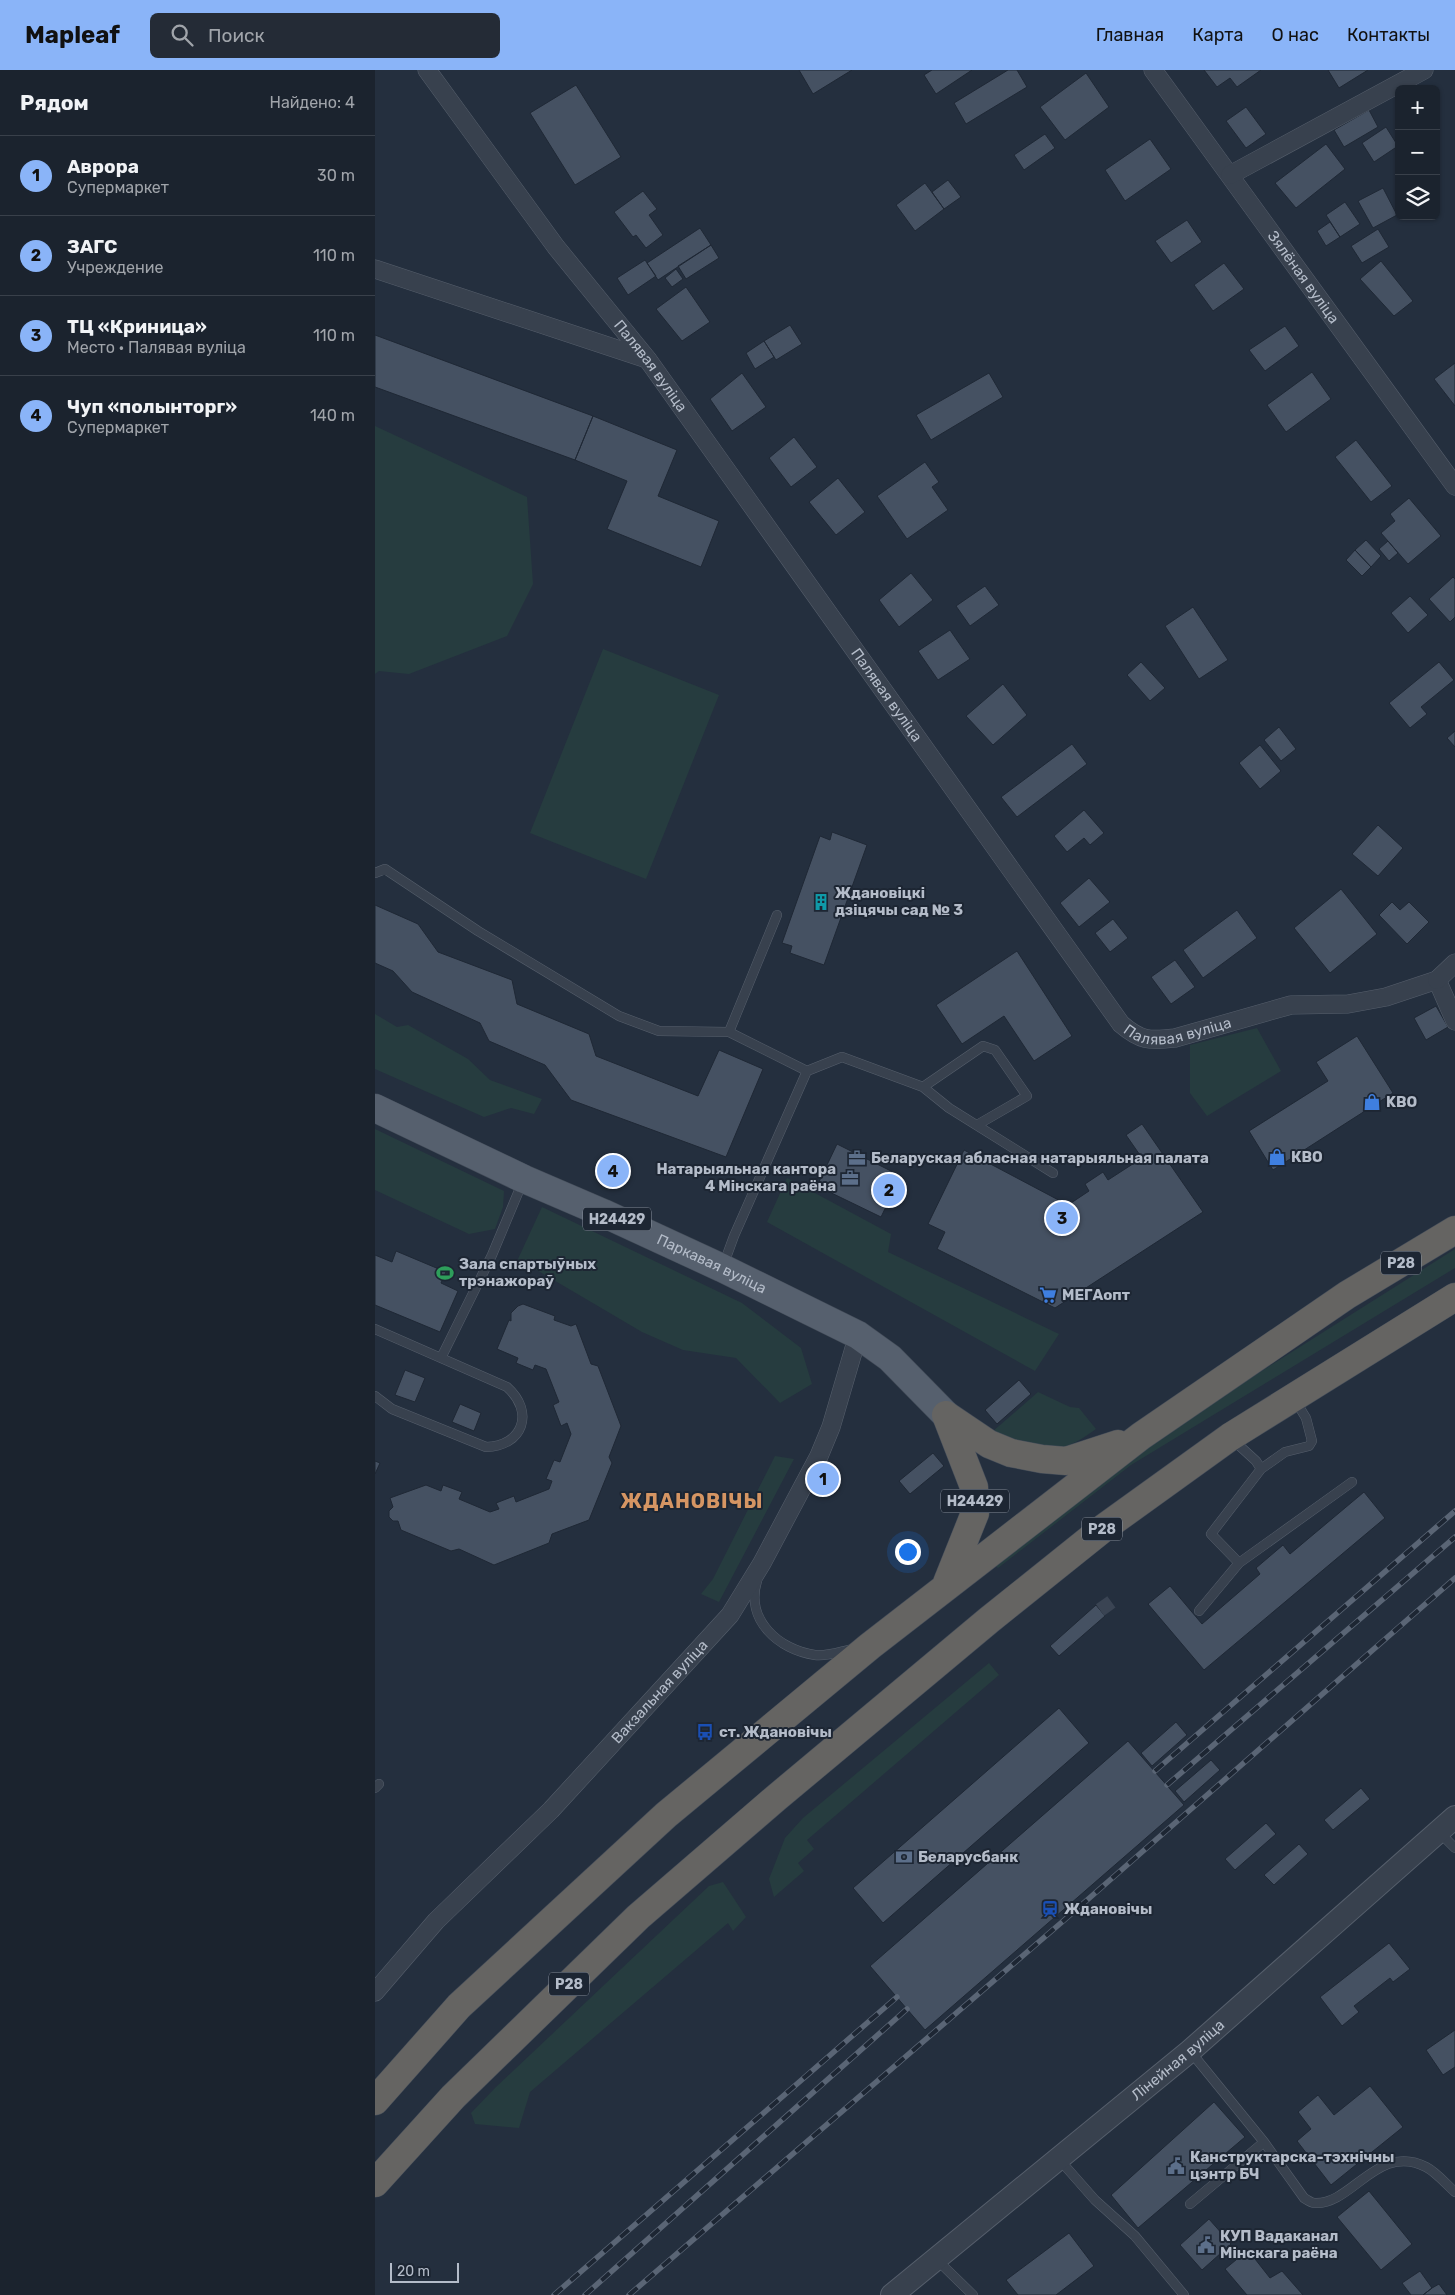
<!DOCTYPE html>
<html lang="ru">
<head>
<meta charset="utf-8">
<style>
  :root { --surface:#1b232e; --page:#242b36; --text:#f1f3f6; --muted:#a0a4aa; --line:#39404a; --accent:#8ab4f8 }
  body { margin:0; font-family:Rubik,sans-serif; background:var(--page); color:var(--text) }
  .controls { position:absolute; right:15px; top:15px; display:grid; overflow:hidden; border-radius:8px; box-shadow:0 1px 4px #0004 }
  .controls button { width:45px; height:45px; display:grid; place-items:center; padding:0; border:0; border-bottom:1px solid var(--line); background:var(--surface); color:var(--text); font:25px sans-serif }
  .scale { position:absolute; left:15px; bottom:12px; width:69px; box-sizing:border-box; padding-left:5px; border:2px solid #b4bcc9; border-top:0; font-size:14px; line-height:18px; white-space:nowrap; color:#b4bcc9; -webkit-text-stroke:4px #1d2633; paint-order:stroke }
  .you { position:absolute; left:532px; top:1481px; width:18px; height:18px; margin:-12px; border:4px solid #fff; border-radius:50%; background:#1a73e8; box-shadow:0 0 0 8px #1a73e833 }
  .badge { display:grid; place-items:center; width:32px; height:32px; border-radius:50%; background:var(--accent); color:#111; font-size:16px; font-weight:700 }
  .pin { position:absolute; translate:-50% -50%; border:2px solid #fff; box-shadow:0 1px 5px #0006 }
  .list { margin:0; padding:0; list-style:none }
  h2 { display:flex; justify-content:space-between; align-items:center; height:65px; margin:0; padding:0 20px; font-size:21px }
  h2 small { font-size:16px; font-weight:400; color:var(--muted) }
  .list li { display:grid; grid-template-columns:32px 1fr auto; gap:15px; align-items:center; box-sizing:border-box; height:80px; padding:0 20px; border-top:1px solid var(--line) }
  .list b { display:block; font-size:19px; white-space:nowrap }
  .list p { margin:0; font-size:16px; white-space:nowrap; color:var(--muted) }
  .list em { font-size:16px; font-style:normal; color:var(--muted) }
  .icon { flex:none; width:28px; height:28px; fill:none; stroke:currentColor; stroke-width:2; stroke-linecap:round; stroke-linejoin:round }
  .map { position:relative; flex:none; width:1080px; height:2225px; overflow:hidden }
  header { display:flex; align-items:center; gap:30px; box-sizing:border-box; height:70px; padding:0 25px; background:var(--accent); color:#111 }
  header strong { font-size:24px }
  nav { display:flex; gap:28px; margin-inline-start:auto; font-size:18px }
  .search { width:350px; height:45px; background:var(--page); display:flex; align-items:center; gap:12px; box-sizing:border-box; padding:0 18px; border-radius:8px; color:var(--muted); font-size:19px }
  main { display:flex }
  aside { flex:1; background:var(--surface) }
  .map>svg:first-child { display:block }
  .green { fill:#263c3f }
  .building { fill:#455162; stroke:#1f2835 }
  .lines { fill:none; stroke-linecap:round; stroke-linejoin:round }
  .pedestrian-tunnel { stroke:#3a4453; stroke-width:14; stroke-dasharray:14 7; stroke-linecap:butt }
  .service-casing { stroke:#565f6c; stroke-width:10 }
  .minor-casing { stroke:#565f6c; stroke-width:19 }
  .tertiary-casing { stroke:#565f6c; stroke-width:24 }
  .primary-casing { stroke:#414a57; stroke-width:29 }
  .trunk-casing { stroke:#434c59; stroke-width:29 }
  .service { stroke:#38414e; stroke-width:9 }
  .minor { stroke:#38414e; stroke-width:18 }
  .tertiary { stroke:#38414e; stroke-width:22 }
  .primary { stroke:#56606e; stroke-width:28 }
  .trunk { stroke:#656462; stroke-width:28 }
  .rail-casing { stroke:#5a6575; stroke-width:5.5 }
  .rail { stroke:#1d2633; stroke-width:4; stroke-dasharray:11; stroke-linecap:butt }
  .labels { text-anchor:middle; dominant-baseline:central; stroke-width:4; stroke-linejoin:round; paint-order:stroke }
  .shield { fill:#1d2633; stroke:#878f9c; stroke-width:1 }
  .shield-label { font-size:14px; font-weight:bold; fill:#b4bcc9 }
  .street-label { font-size:15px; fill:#b4bcc9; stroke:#1d2633 }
  .poi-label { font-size:15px; font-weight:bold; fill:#b4bcc9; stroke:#1d2633; text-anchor:start }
  .district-label { font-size:20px; font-weight:bold; letter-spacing:1px; fill:#d59563; stroke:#1d2633 }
</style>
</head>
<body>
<header>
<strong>Mapleaf</strong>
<div class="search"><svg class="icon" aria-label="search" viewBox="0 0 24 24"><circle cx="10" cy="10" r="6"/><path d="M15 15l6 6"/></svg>Поиск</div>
<nav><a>Главная</a><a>Карта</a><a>О нас</a><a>Контакты</a></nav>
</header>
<main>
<aside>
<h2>Рядом<small>Найдено: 4</small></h2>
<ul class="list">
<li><span class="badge">1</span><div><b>Аврора</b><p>Супермаркет</p></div><em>30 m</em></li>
<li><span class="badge">2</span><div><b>ЗАГС</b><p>Учреждение</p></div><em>110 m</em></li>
<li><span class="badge">3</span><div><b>ТЦ «Криница»</b><p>Место · Палявая вуліца</p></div><em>110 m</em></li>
<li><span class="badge">4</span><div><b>Чуп «полынторг»</b><p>Супермаркет</p></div><em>140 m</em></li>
</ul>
</aside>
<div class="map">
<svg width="1080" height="2225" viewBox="0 0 1080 2225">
  <rect width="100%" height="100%" fill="#242f3e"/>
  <path class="green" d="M0 356 152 427 158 514 132 566 34 604 4 601 0 604Z
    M228 579 344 625 271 809 155 763Z
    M0 944 22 957 33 955 93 989 115 1010 167 1029 159 1044 136 1038 109 1047 0 999Z
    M882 958 906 1001 832 1046 815 1023V975Z
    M0 1059 129 1121 128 1137 120 1159 94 1164 0 1120Z
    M412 1108 516 1164 513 1182 684 1264 660 1301 392 1152Z
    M167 1137 367 1233 426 1278 437 1314 405 1333 361 1288 308 1280 267 1262 143 1189Z
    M1080 1179V1198L756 1395 623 1498 615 1490 738 1395Z
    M663 1322 695 1337 704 1338 721 1359C678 1391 662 1380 617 1362Z
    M400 1386 419 1389 344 1532 326 1524 338 1509Z
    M614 1593 624 1605 432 1770 439 1779 423 1793 429 1801 399 1827 394 1809 410 1768 428 1748Z
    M348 1812 371 1847 358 1861 353 1853 155 2022 144 2058 100 2054 96 2043 121 2017 334 1816Z"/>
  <path class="building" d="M424 0H477L438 24Z
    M557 0H597L561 24 549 5Z
    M633 0H642L652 17 591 54 579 33Z
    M829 0H886L862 17 855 8 842 17Z
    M953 0H993L964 18Z
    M711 3 734 37 690 70 665 37Z
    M201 15 246 87 200 115 155 43Z
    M871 37 891 64 871 78 851 51Z
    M994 40 1003 57 969 77 959 60Z
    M1011 57 1023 76 999 92 987 73Z
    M670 64 680 78 649 100 639 85Z
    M775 69 796 99 750 131 730 100Z
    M951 74 970 99 921 138 900 113Z
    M573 110 586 127 569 139 557 122Z
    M550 113 569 139 540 161 521 135Z
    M1008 118 1022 145 998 158 983 131Z
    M268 121 282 139 274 145 288 165 271 178 261 165 258 167 239 142Z
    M970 132 985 154 965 167 951 145Z
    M812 150 827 172 796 193 780 171Z
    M955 152 965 167 951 176 942 161Z
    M325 158 336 175 283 210 272 193Z
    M1003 159 1014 177 987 193 976 176Z
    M336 175 344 188 311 209 303 196Z
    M270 190 281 206 253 225 242 208Z
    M1006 191 1038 231 1019 246 985 209Z
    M849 193 869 219 838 241 819 215Z
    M301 199 308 209 297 217 290 208Z
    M311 217 335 252 307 271 281 239Z
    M415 255 427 274 401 290 389 271Z
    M910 256 924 276 890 301 874 280Z
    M0 265 218 346 200 390 0 317Z
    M389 271 399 287 380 299 371 283Z
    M1080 293V336L1059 309Z
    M937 302 956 329 911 362 892 335Z
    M367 303 391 337 357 361 335 329Z
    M614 303 628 327 556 370 541 345Z
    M218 346 302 380 283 426 344 451 326 497 232 459 252 411 200 390Z
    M419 367 442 397 416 417 394 388Z
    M981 370 1017 416 996 432 960 387Z
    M550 392 564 412 557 417 573 440 532 469 502 426Z
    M463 408 490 442 461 465 434 432Z
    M1034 428 1066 466 1033 494 1006 463 1020 451 1015 444Z
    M991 470 1006 486 996 497 980 480Z
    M1013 471 1023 483 1014 491 1004 479Z
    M980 480 996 497 987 506 971 490Z
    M536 503 558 530 524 557 504 530Z
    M1078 507 1080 509V547L1075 552 1054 529Z
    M610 516 624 535 595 556 581 536Z
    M1035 526 1053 545 1033 563 1016 543Z
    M818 537 853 590 824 609 790 556Z
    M575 560 595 589 563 610 543 581Z
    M766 592 790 618 775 631 752 605Z
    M1064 592 1079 610 1046 637 1052 644 1035 658 1014 633Z
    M628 614 652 645 618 675 591 646Z
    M904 657 921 679 906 691 889 670Z
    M1080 661V677L1072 668Z
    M697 674 712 694 642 747 626 727Z
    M885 675 906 701 885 719 864 693Z
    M709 740 729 763 715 775 709 768 692 782 679 766Z
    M1003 755 1028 778 1003 806 977 784Z
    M457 762 492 775 449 895 415 883 417 876 407 873 445 766 455 770Z
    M714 808 735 832 704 857 685 833Z
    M966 819 1002 864 955 903 919 858Z
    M1017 832 1025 840 1034 832 1054 852 1032 874 1004 845Z
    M0 835 43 854 63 882 137 910 142 934 214 964 221 986 323 1026 344 980 388 999 351 1087 196 1030 170 995 114 971 105 953 37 922 18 901 0 893Z
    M862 840 882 868 828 908 808 880Z
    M738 849 753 868 735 882 720 863Z
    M642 881 697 966 659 991 629 946 587 974 561 935Z
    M800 890 820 917 796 934 776 907Z
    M1061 936 1073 957 1051 970 1039 948Z
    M982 966 1018 1023 898 1100 874 1061 953 1011 941 992Z
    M767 1054 828 1142 680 1238 562 1179 570 1162 553 1154 589 1080 693 1135 714 1121 710 1114 728 1102 733 1110 767 1088 751 1065Z
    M462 1074 526 1106 506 1147 442 1116Z
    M21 1181 71 1202 66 1213 83 1221 65 1262 0 1235V1185L17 1192Z
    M148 1234 180 1246 179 1250 196 1256 201 1254 216 1294 223 1296 246 1356 234 1387 237 1393 214 1450 177 1464 174 1473 119 1495 84 1479 76 1481 26 1460 23 1451H18L14 1447V1441L18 1437 15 1428 51 1415 66 1421 68 1415 87 1422 84 1429 115 1442 124 1439 121 1433 139 1426 141 1432 174 1419 177 1411 171 1409 179 1390 185 1392 196 1364 192 1353 186 1356 178 1335 184 1332 171 1299 160 1295 158 1300 141 1293 143 1288 122 1279 134 1250 136 1251V1243L143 1236Z
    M30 1300 50 1308 40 1332 20 1325Z
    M644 1310 656 1324 622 1354 610 1340Z
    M85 1334 106 1343 99 1361 77 1352Z
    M558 1383 569 1396 535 1424 524 1411Z
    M0 1391 5 1393 0 1404Z
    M989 1422 1010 1448 829 1600 773 1534 795 1516 827 1554 885 1504 881 1498 908 1475 915 1484Z
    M721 1535 730 1546 684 1586 675 1576Z
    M684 1638 714 1673 508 1853 478 1818Z
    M801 1652 812 1665 777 1696 766 1683Z
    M753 1671 809 1735 550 1960 495 1896Z
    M836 1690 845 1700 809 1732 800 1721Z
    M986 1718 995 1729 958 1760 949 1750Z
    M891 1753 901 1764 860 1800 850 1789Z
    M924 1774 933 1784 899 1815 889 1805Z
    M1014 1873 1035 1899 1018 1912 1015 1908 979 1936 984 1942 967 1956 945 1927Z
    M1080 1960V1997L1068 2005 1051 1980Z
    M995 2016 1028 2057 956 2115 922 2071 936 2059 923 2042 943 2025 959 2045Z
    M839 2032 870 2067 763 2158 736 2125Z
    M994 2121 1037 2174 1006 2200 962 2147Z
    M834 2149 856 2174 827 2200 805 2175Z
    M694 2163 719 2196 681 2225H643L631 2210Z
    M873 2180 895 2208 907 2201 928 2225H872L850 2199Z
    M1045 2201 1057 2218 1048 2225H1036L1027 2213Z
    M1064 2214 1072 2225H1048L1057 2218Z"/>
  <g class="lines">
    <path class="pedestrian-tunnel" d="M725 1540 739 1530"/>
    <g class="service-casing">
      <path id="service" d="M0 803 10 799 103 861 244 946 284 961 354 962 432 1001 359 1166 348 1196
        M354 962 402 845
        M432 1001 467 987 548 1017 574 1038 678 1103
        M548 1017 608 976 620 980 652 1026 602 1055
        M0 1259 132 1317C160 1342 148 1376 111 1377L17 1339 0 1326
        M66 1288 117 1185 148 1111
        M920 1330 931 1348 937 1371 934 1376 910 1382 886 1399 836 1464 864 1493 977 1412
        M857 1369 881 1391 886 1399
        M382 1511C370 1550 404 1580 440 1585 451 1587 467 1581 478 1579
        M824 1541 864 1493
        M0 1718 4 1714
        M1063 1761 1080 1778
        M889 2072 929 2128C932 2130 937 2133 940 2133 977 2135 1003 2072 1051 2097 1061 2102 1071 2114 1080 2122
        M683 2088 720 2130 760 2166 809 2225
        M815 2134 889 2072 815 1981
        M561 2189 598 2225"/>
    </g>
    <g class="minor-casing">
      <g id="minor">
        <path id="s1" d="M52 0 181 177 273 290 746 954C766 971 774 971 800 968L916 935 973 934 1011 927 1062 910 1080 951"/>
        <path id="s2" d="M778 0 1080 416"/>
        <path d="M855 105 1049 0"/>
        <path d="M0 199 272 289"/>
        <path d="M1062 910 1080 893"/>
        <path id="s3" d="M0 1922 61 1851 176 1740 355 1545 387 1493 444 1386 456 1357 483 1265"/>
      </g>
    </g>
    <g class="tertiary-casing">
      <g id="tertiary">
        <path id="s4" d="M517 2225 815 1981 1080 1747"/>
      </g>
    </g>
    <g class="primary-casing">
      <g id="primary">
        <path id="s5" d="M0 1038 149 1109 228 1143 347 1198 483 1265 515 1288 571 1345"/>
      </g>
    </g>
    <g class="trunk-casing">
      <path id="trunk" d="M571 1345 614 1374 636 1383 667 1389 691 1391 743 1374
        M571 1345 599 1417 600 1443 572 1513
        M0 2031 84 1936 291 1745 495 1576 766 1366 972 1225 1080 1160
        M0 2113 78 2027 263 1847 401 1728 614 1550 730 1457 855 1367 1080 1227"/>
    </g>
    <use href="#service" class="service"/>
    <use href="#minor" class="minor"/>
    <use href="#tertiary" class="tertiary"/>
    <use href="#primary" class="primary"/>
    <use href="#trunk" class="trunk"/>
    <g class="rail-casing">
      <path id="rail" d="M780 1701 1080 1441
        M792 1715 1080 1467
        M179 2225 522 1927
        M210 2225 532 1939
        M254 2225 687 1852 1080 1508"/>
    </g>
    <use href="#rail" class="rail"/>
  </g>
  <defs>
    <g id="building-bare" transform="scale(1.35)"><path d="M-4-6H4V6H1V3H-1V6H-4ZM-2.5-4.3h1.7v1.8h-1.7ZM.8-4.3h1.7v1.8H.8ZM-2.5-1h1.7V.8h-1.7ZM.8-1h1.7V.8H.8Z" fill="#0f9aa8" stroke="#1d2633" stroke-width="2.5" paint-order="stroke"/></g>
    <g id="shop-bare" transform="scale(1.35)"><path d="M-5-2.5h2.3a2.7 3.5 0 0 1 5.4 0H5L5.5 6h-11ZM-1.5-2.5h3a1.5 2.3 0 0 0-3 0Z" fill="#3f7fe0" stroke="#1d2633" stroke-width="2.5" paint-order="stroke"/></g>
    <g id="office-bare" transform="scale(1.35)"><path d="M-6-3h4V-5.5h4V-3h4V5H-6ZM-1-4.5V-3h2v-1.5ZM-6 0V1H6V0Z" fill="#5c6f8a" stroke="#1d2633" stroke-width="2.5" paint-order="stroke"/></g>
    <g id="stadium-bare" transform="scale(1.35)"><path d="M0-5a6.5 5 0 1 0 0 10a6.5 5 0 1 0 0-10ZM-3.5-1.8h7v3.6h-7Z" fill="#2e9e5b" stroke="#1d2633" stroke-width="2.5" paint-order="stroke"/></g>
    <g id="supermarket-bare" transform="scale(1.35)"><path d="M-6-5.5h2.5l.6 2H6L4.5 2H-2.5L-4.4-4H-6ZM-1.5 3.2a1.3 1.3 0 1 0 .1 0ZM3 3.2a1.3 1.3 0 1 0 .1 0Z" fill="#3f7fe0" stroke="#1d2633" stroke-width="2.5" paint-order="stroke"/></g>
    <g id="bus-bare" transform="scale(1.35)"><path d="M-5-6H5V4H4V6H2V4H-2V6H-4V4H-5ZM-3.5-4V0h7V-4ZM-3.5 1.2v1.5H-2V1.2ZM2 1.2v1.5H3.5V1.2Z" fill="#1a4fb4" stroke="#1d2633" stroke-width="2.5" paint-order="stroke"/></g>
    <g id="bank-bare" transform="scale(1.35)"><path d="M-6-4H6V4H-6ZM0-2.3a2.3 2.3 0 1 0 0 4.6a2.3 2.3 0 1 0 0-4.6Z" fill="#5c6f8a" stroke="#1d2633" stroke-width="2.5" paint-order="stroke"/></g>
    <g id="station-bare" transform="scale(1.35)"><path d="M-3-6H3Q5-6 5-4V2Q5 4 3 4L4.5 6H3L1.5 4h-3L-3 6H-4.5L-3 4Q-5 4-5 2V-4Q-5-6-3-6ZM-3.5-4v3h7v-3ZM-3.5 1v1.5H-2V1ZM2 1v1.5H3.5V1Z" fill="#1a4fb4" stroke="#1d2633" stroke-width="2.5" paint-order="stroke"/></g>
    <g id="civic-bare" transform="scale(1.35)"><path d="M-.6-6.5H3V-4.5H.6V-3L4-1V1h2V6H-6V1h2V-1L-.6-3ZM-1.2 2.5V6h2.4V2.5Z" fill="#5c6f8a" stroke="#1d2633" stroke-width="2.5" paint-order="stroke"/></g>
  </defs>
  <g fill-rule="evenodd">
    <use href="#building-bare" x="446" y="832"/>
    <use href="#shop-bare" x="997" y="1032"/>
    <use href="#shop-bare" x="902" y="1087"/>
    <use href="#office-bare" x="482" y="1088"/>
    <use href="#office-bare" x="475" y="1108"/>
    <use href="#stadium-bare" x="70" y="1203"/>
    <use href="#supermarket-bare" x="673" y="1225"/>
    <use href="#bus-bare" x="330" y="1662"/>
    <use href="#bank-bare" x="529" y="1787"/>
    <use href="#station-bare" x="675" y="1839"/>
    <use href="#civic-bare" x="801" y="2096"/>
    <use href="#civic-bare" x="831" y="2175"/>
  </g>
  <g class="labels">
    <g class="shield">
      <rect x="208" y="1137.5" width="68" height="23" rx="4"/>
      <rect x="1006" y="1181.5" width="40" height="23" rx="4"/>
      <rect x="566" y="1419.5" width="68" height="23" rx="4"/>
      <rect x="707" y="1447.5" width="40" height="23" rx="4"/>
      <rect x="174" y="1902.5" width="40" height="23" rx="4"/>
    </g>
    <g class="shield-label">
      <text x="242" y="1149">Н24429</text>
      <text x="1026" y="1193">Р28</text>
      <text x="600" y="1431">Н24429</text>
      <text x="727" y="1459">Р28</text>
      <text x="194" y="1914">Р28</text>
    </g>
    <g class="street-label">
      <text stroke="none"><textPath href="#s2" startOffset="256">Зялёная вуліца</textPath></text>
      <text stroke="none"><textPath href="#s1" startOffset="371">Палявая вуліца</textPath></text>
      <text stroke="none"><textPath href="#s1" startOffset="776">Палявая вуліца</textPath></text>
      <text stroke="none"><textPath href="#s1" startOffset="1241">Палявая вуліца</textPath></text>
      <text stroke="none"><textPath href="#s5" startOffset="371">Паркавая вуліца</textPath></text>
      <text stroke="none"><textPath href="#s3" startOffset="414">Вакзальная вуліца</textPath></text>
      <text stroke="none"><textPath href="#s4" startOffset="370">Лінейная вуліца</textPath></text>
    </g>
    <g class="poi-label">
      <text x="460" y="823">Ждановіцкі<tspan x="460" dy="17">дзіцячы сад № 3</tspan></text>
      <text x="1011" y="1032">KBО</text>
      <text x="916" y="1087">КВО</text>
      <text x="496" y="1088">Беларуская абласная натарыяльная палата</text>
      <text x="461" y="1099" text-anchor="end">Натарыяльная кантора<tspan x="461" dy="17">4 Мінскага раёна</tspan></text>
      <text x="84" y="1194">Зала спартыўных<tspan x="84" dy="17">трэнажораў</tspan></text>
      <text x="687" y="1225">МЕГАопт</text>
      <text x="344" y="1662">ст. Ждановічы</text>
      <text x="543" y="1787">Беларусбанк</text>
      <text x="689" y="1839">Ждановічы</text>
      <text x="815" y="2087">Канструктарска-тэхнічны<tspan x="815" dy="17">цэнтр БЧ</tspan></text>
      <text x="845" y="2166">КУП Вадаканал<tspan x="845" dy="17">Мінскага раёна</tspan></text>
    </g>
    <g class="district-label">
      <text x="317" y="1431">ЖДАНОВІЧЫ</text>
    </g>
  </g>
</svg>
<div class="controls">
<button>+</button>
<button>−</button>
<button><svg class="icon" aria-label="layers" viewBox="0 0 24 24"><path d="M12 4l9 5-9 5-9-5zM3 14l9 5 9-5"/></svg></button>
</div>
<div class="scale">20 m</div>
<div class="you"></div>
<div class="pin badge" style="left:448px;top:1409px">1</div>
<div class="pin badge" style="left:514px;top:1120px">2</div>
<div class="pin badge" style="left:687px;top:1148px">3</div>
<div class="pin badge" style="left:238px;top:1101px">4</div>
</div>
</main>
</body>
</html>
